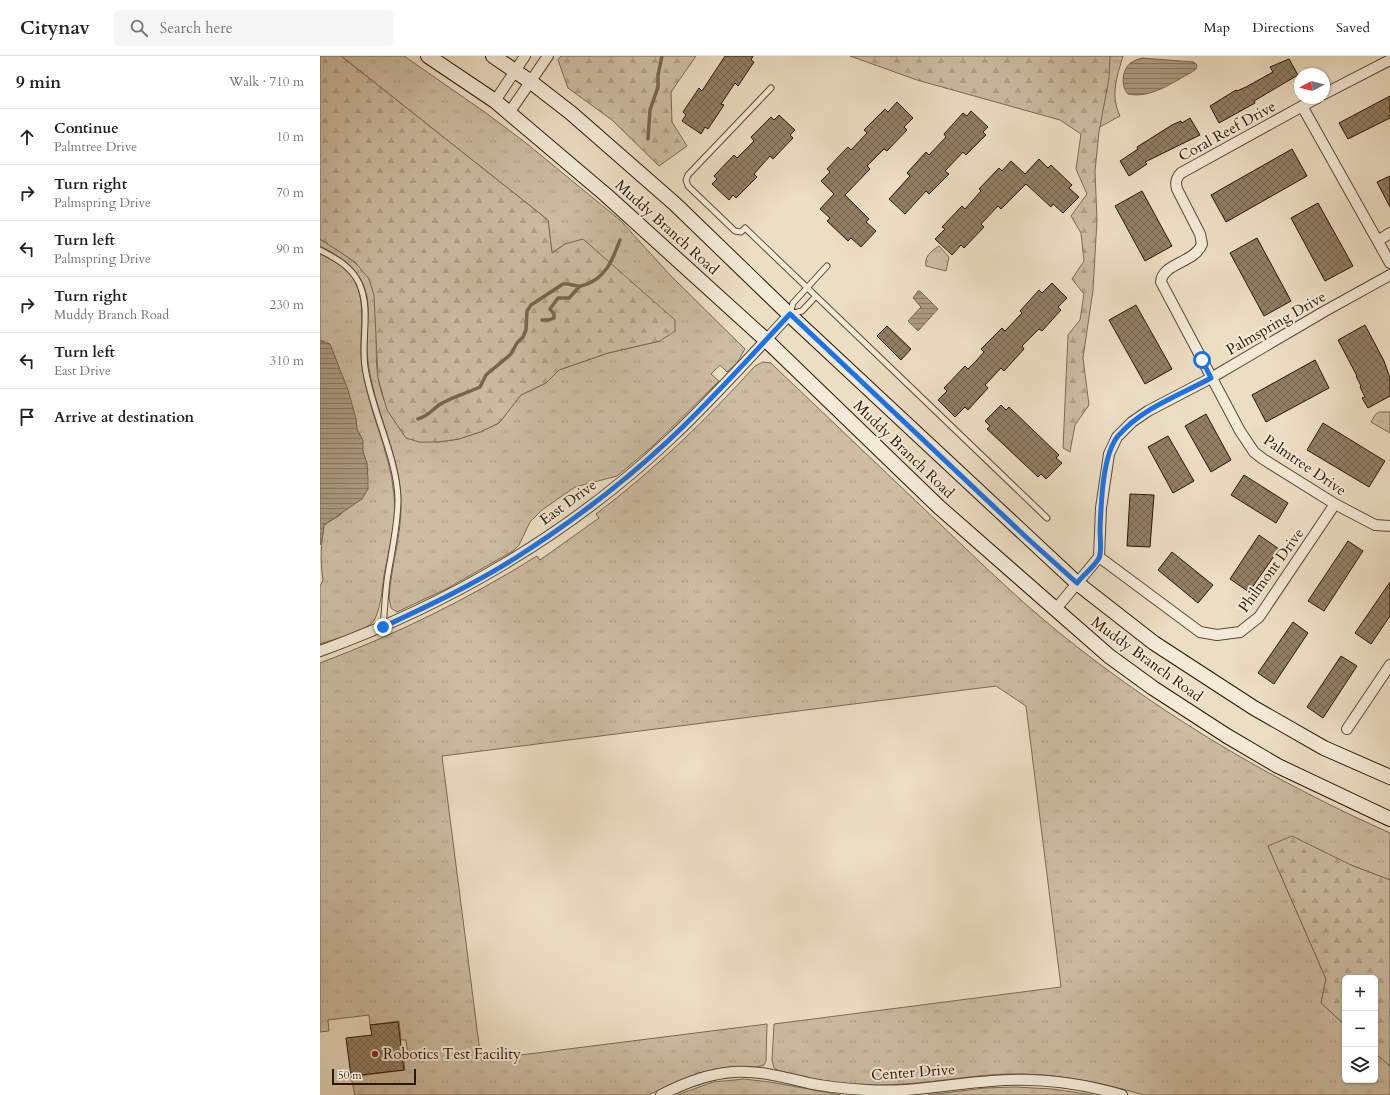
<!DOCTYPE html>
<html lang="en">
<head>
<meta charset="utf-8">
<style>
  :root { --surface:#fff; --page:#f6f6f6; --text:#202124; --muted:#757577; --line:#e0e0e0 }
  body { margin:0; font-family:Cardo,serif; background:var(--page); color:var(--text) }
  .controls { position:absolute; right:12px; bottom:12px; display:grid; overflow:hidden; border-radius:6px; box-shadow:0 1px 3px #0004 }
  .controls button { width:36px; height:36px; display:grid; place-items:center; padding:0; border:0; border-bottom:1px solid var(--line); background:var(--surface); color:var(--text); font:20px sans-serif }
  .compass { position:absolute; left:974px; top:12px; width:36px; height:36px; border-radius:50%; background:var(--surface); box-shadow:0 1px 3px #0004; rotate:263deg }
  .scale { position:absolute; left:12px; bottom:10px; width:84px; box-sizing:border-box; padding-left:4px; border:2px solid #2e1500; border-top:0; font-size:11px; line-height:14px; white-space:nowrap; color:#2e1500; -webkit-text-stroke:3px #f3ead8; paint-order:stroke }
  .stop { position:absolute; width:12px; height:12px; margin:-9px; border:3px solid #1a73e8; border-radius:50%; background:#fff }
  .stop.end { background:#1a73e8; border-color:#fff; box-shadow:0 1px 4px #0008 }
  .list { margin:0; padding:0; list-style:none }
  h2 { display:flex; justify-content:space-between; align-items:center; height:52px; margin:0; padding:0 16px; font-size:17px }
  h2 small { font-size:13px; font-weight:400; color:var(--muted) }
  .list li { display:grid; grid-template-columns:26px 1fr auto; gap:12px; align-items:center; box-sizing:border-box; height:56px; padding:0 16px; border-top:1px solid var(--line) }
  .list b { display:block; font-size:15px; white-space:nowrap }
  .list p { margin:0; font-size:13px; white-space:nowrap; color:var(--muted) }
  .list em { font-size:13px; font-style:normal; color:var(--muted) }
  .icon { flex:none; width:22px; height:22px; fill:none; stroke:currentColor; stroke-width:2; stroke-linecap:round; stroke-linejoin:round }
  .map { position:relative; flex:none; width:1070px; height:1039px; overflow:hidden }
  header { display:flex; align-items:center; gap:24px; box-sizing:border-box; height:56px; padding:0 20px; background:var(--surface); border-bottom:1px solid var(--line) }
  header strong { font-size:19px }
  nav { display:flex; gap:22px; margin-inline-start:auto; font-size:14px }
  .search { width:280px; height:36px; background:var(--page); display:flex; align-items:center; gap:10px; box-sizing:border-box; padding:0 14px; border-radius:6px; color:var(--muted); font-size:15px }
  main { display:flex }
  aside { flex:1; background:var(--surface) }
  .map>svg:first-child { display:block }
  .grass { fill:url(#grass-tufts); stroke:#7d6851 }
  .forest { fill:url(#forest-firs); stroke:#7d6851 }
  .water { fill:url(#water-rules); stroke:#79654d }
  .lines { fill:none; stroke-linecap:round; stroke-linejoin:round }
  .stream { stroke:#79654d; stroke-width:3.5 }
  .building { fill:url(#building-cross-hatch); stroke:#2e1500 }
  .service-casing { stroke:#5e4731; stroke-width:7 }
  .minor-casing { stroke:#5e4731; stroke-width:12 }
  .secondary-casing { stroke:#2e1500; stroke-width:16 }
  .service { stroke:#f3ead8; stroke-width:5 }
  .minor { stroke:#f3ead8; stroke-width:10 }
  .secondary { stroke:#f3ead8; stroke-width:14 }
  .route { stroke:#1a73e8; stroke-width:5 }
  .poi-dot { fill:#8f2418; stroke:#f3ead8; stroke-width:1.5 }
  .labels { text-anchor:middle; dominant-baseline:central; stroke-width:4; stroke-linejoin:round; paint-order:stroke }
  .street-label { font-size:15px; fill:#2e1500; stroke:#f3ead8 }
  .poi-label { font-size:15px; fill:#2e1500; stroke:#f3ead8; text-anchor:start }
</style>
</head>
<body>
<header>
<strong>Citynav</strong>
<div class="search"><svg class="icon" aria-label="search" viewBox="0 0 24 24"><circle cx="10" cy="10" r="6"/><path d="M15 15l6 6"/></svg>Search here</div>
<nav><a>Map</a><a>Directions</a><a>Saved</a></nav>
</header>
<main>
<aside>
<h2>9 min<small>Walk · 710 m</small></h2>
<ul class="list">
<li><svg class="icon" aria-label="ahead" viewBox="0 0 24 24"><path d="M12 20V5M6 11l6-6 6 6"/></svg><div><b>Continue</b><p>Palmtree Drive</p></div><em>10 m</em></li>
<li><svg class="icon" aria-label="right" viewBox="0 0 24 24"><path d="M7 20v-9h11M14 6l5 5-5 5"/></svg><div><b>Turn right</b><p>Palmspring Drive</p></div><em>70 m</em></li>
<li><svg class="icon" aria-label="left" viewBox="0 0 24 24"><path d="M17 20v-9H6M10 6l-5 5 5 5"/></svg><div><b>Turn left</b><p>Palmspring Drive</p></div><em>90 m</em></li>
<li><svg class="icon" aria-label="right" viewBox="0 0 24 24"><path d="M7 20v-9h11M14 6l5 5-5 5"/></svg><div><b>Turn right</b><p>Muddy Branch Road</p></div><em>230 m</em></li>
<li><svg class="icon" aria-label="left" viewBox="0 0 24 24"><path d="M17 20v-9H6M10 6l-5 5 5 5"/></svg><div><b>Turn left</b><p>East Drive</p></div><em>310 m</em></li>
<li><svg class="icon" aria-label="arrive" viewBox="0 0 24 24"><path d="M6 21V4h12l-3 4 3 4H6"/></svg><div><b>Arrive at destination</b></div></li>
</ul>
</aside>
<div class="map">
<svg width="1070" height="1039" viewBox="0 0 1070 1039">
  <defs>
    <pattern id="grass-tufts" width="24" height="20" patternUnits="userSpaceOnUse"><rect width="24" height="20" fill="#ccbca2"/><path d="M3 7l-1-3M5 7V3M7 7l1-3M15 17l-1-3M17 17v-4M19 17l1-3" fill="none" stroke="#b0a18a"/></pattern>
    <pattern id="forest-firs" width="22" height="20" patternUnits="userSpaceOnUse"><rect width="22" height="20" fill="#ccbca2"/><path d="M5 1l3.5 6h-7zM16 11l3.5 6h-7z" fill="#b0a18a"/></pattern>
    <pattern id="water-rules" width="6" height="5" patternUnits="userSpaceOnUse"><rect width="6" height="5" fill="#ab9a81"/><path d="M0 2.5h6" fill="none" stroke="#8c7c67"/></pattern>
    <pattern id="building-cross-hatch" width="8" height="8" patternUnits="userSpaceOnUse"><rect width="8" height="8" fill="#917e65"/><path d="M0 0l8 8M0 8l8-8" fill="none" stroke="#776651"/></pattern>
  </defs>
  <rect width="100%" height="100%" fill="#ecdec3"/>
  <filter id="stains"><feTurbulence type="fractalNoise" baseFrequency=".005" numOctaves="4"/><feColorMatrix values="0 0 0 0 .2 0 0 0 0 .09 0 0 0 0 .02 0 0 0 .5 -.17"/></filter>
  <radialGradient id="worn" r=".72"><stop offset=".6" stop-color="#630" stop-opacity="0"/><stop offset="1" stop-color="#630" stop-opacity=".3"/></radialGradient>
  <path class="grass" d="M21 0H84L166 57 206 87 301 165 351 220 425 293 417 307 407 316 400 309 391 318 399 325 334 389 297 420 255 431 222 454 210 466 199 489 193 495 128 532 77 556 71 552 69 542C71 510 82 478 81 446 81 396 49 346 47 293 46 272 52 250 44 230 36 210 18 199 0 190V183C17 194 36 204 48 221 62 242 53 295 58 321 61 345 73 362 86 382L118 386 139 383 160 376 179 367 201 339 226 327 239 314 288 297 340 285 245 188 232 197 228 164Z
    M781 0H803C797 21 790 39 800 60L776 73Z
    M619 190 629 201 626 215 606 210C604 201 611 195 619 190Z
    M0 198C15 205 29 213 36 228 47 251 38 284 42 309 47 353 70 394 74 438 77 465 69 493 64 519 62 533 61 554 53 566 45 575 12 584 0 588V530L3 524C0 505 1 487 4 469L20 459 48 414 43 396 41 380 37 374 36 363 27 334 11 291 3 285H0Z
    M443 306 451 307 456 312C511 364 565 416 620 468 664 510 708 553 756 590 853 666 958 727 1070 777V824L1031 809 948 790 1006 923 1001 947 1025 969V1024H1055V997L1070 1010V1039H824C783 1027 743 1019 701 1018 661 1017 622 1026 583 1028 550 1031 518 1028 486 1021 476 1019 462 1018 454 1012L452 1004 454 968 741 931 706 650 676 630 122 700 161 1004 447 968 446 1005 444 1009 437 1011H410L378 1017 328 1039H35L31 1021 85 1014 83 1000 88 999 86 984H81L79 965 50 969 49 959 8 964 9 975 0 976V607C77 578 148 543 217 500L220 504 279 462 276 458C334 414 386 364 435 310Z
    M1059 356H1070V377L1051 366 1055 359Z
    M424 1023 450 1026 521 1039H357L393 1026Z
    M695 1031 733 1033 773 1039H608L665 1032Z"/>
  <path class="forest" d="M0 0H21L228 164 232 197 245 188 263 183 355 264V275L340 285 288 297 239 314 226 327 201 339 179 367 160 376 139 383 118 386H99L86 382 67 354 58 322 54 239 49 223 35 206 0 183Z
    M241 0H376L351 36 352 66 367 90 339 110 292 64 248 32 238 4Z
    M530 0H790L789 22 779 76 775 115 777 164 773 234 763 302 769 349 755 369 750 396 743 392 748 279 760 264 764 238 752 223 764 205 761 177 751 160 767 138 756 113 761 78 740 64 597 24Z
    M972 780 1031 809 1070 824V1010L1055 997V922H1025V969L1001 947 1006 923 948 790Z"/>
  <path class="water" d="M822 2 874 6 877 9 876 13 872 16C853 26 831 43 808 38 800 30 802 12 812 6 815 4 819 3 822 2Z
    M598 235H600L618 253 598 275 588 265 601 251 593 242Z
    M0 285 10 288 28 334 36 363 37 374 43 384V396L47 407 48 423V433L42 443 4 469 3 479 0 489Z"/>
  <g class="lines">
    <path class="stream" d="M328 83 330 54 338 31V19L342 0
      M222 264H229L234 262V258L230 253 238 242H249L260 230
      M98 363C108 360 111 355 119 349 131 341 147 337 160 331L166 319 191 298 197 287 203 281 206 274 207 255 211 249 243 228C250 227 255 231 261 230 285 225 293 203 300 184"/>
  </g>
  <path class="building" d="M405 0H433L431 4 434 6 418 30 415 27 401 48 404 49 388 73 385 71 381 78 362 65 366 59 363 56 379 32 382 35Z
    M969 3 978 19 934 45 935 47 899 67 890 50 916 34 917 35 926 31 953 16 950 11Z
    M1070 40V62L1028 83 1019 67Z
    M577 46 593 62 584 71 587 74 567 95 564 93 547 110 550 113 525 139 549 163 546 166 556 175 541 191 531 182 528 185 507 165 510 162 500 153 514 138 501 125 510 116 507 113 520 99 528 91 531 94 547 77 544 74 565 53 568 56Z
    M651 55 668 71 663 76 666 79 646 99 643 96 625 115 629 118 609 138 606 135 585 158 569 143 590 120 587 117 606 96 609 99 626 81 624 78 643 57 647 60Z
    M459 59 475 74 470 79 473 82 453 103 450 100 441 110 434 118 437 121 416 142 413 139 409 144 392 128 397 123 394 120 414 99 417 102 434 85 431 81 451 61 454 64Z
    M870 62 880 79 825 106 827 108 809 120 800 105 818 93 817 91 852 69 861 65 862 67Z
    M972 93 987 120 906 166 891 139Z
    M719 103 728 112 731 109 752 129 749 132 759 141 743 157 733 148 731 151 706 128 681 153 678 150 661 168 664 171 644 192 641 189 632 199 615 183 625 173 622 171 642 150 645 153 661 135 659 133 679 112 682 115 691 105 705 118Z
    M1070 120V151L1057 126Z
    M822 135 852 190 825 205 795 150Z
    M998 147 1033 210 1005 225 971 162Z
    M937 182 971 245 944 260 910 197Z
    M732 227 747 242 738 251 741 254 722 275 719 273 702 290 704 293 684 315 681 312 665 329 668 332 648 354 645 351 635 361 618 344 627 335 624 332 645 310 648 313 656 305 664 296 661 293 682 272 685 275 702 257 700 255 719 234 722 237Z
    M816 249 852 313 825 328 789 264Z
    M1045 269 1064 305 1070 322V340L1048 352 1042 342 1045 341 1040 331 1041 330 1036 320H1037L1018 284Z
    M567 270 591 293 581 304 557 280Z
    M995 304 1009 332 946 366 932 339Z
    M681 349 686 354 689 351 739 399 736 402 742 407 726 423 721 418 718 421 667 373 670 370 665 365Z
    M886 358 911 404 891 416 865 370Z
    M1003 367 1065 405 1049 431 987 394Z
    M848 380 874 425 853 437 828 391Z
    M924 419 968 447 956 467 911 439Z
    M810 438 834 439 830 491 807 490Z
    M939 479 959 493 929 536 910 523Z
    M1028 485 1043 495 1004 555 988 545Z
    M852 496 893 529 878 547 838 514Z
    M1070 526V560L1051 588 1035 577Z
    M973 566 988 577 954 628 938 617Z
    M1021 600 1037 610 1003 662 987 651Z
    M78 966 84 1014 31 1020 26 982 52 979 50 969Z"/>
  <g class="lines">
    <g class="service-casing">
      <path id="service" d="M451 32 368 119 366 124 368 130 415 175 421 176 425 172 727 462
        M0 194C15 202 31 210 39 227 51 253 41 283 45 311 51 354 77 401 78 443 78 468 72 494 68 518 65 535 65 553 63 570
        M496 240 482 255 470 258 473 247 507 210"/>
    </g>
    <g class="minor-casing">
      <path id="minor" d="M1004 38 1070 4
        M997 42 861 117C856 122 855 126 857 133L880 178 882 188C875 207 842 207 841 226L920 375 934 396 943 403 1015 448 1055 469 1070 470
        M175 45 205 0
        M982 50 1070 207
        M189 57 228 0
        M1058 185 1070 177
        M779 501 880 576 897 579 920 576 939 561 1015 448
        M735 554 779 501 781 452 789 398 797 381 812 366 828 355 891 322 1005 255 1070 219
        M0 595C128 549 249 478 348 385 391 345 430 301 470 258
        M1027 673 1070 609
        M341 1039C364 1027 387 1018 413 1016 438 1014 463 1021 488 1027 507 1031 527 1033 547 1034 589 1037 630 1028 671 1025 714 1021 761 1027 802 1039"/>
    </g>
    <g class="secondary-casing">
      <path id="secondary" d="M108 0 175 45 286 139 446 284 619 451 789 600 833 632 907 680 958 710 1070 763
        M173 0 211 26 251 57 355 148 476 265 757 527 834 587 934 652 1004 692 1070 721"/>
    </g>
    <use href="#service" class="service"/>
    <use href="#minor" class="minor"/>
    <use href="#secondary" class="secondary"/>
  </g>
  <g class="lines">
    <path class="route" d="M63 571C108 550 155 528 197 501 250 467 302 428 348 385 391 345 430 301 470 258L707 482 757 527C763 519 774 511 779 502 782 495 780 482 780 475 781 450 782 399 798 380 822 352 860 339 891 322L882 304"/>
  </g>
  <circle class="poi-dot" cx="55" cy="998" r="4"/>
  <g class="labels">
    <g class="street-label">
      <text transform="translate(907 75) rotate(-29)">Coral Reef Drive</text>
      <text transform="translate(347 171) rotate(42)">Muddy Branch Road</text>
      <text transform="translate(956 267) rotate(-30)">Palmspring Drive</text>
      <text transform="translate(584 393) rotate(44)">Muddy Branch Road</text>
      <text transform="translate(985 409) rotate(34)">Palmtree Drive</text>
      <text transform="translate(248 446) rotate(-36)">East Drive</text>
      <text transform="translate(951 514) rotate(-54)">Philmont Drive</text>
      <text transform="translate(827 603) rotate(36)">Muddy Branch Road</text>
      <text transform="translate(593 1016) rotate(-4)">Center Drive</text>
    </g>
    <g class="poi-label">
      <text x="63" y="998">Robotics Test Facility</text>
    </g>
  </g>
  <rect width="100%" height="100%" filter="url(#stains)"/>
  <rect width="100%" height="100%" fill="url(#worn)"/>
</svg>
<div class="controls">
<button>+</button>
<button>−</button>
<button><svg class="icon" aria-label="layers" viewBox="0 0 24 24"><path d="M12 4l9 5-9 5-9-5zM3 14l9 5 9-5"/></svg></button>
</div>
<svg class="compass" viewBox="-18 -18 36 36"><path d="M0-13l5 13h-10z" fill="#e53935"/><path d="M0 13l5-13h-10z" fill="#757577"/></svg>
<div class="scale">50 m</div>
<div class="stop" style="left:882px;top:304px"></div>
<div class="stop end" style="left:63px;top:571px"></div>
</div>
</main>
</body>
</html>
